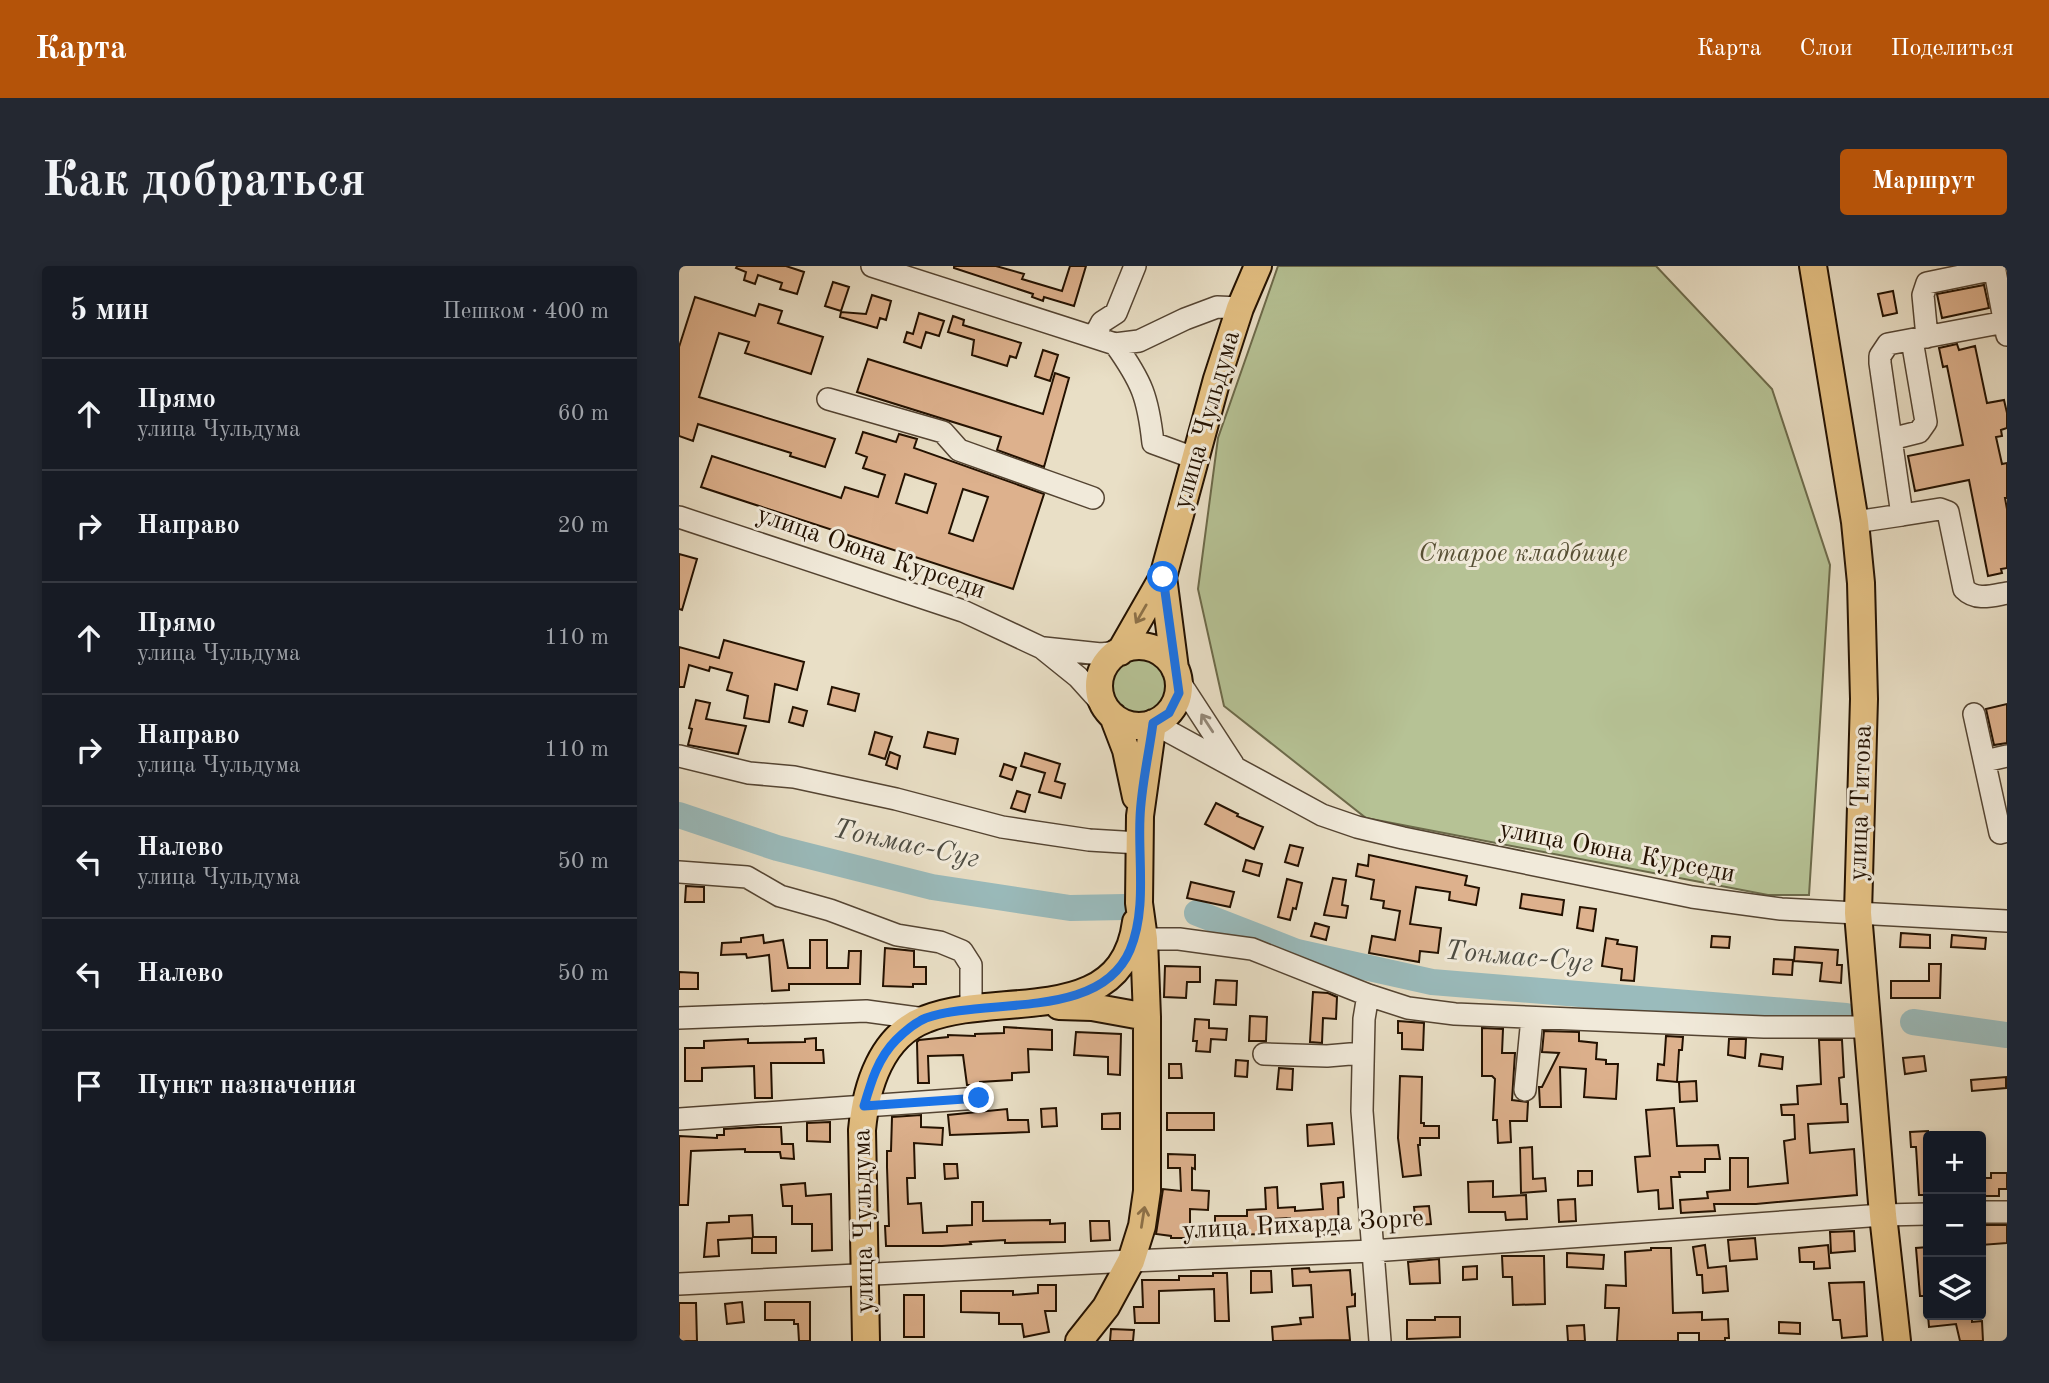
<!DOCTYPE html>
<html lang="ru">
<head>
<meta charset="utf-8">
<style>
  :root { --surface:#171b24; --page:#242831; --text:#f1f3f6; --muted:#9ea1a6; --line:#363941; --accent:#b45309 }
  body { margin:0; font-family:"Old Standard TT",serif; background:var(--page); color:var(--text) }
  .controls { position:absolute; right:21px; bottom:21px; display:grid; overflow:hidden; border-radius:7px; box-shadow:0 4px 10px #0003 }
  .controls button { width:63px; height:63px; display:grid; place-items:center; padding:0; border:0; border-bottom:2px solid var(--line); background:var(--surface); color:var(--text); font:35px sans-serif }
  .stop { position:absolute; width:21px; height:21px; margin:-16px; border:5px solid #1a73e8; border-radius:50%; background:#fff }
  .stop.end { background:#1a73e8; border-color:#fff; box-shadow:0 2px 7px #0008 }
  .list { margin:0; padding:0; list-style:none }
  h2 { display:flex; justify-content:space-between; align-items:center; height:91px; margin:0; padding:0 28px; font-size:30px }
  h2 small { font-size:23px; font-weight:400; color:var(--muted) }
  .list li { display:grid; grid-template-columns:46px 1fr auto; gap:21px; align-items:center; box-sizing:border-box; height:112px; padding:0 28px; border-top:2px solid var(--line) }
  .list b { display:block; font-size:26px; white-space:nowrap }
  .list p { margin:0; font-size:23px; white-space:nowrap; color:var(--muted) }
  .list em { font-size:23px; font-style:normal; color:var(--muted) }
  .icon { flex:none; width:38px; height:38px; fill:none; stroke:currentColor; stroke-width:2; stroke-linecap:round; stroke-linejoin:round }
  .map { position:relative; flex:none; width:1328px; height:1075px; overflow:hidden; border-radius:7px }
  header { display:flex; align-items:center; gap:42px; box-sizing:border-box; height:98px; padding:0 35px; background:var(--accent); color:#fff }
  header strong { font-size:33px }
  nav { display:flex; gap:38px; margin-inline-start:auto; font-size:24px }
  .intro { display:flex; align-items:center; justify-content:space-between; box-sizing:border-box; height:168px; padding:0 42px }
  h1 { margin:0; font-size:49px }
  .button { padding:18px 32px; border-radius:7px; background:var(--accent); color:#fff; font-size:24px; font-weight:700 }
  main { display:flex; gap:42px; padding:0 42px }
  aside { flex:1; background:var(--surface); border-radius:7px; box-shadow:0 4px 10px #0003 }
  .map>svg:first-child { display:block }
  .green { fill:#b6c295; stroke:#6c6a4a; stroke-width:2 }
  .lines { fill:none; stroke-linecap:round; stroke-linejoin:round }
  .river { stroke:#9abbbc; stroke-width:26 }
  .building { fill:#ddb18d; stroke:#231100; stroke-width:2; fill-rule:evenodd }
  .minor-casing { stroke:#544432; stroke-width:24 }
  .major-casing { stroke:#231100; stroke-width:30 }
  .minor { stroke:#f1eada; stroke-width:21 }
  .major { stroke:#e4c083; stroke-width:26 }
  .oneway { stroke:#8d7148 }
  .oneway2 { stroke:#948878 }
  .route { stroke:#1a73e8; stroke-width:9 }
  .labels { text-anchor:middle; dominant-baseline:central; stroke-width:6; stroke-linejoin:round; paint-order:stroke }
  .street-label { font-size:26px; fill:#231100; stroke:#f1eada }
  .park-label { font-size:26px; font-style:italic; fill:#564f34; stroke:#f1eada }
  .water-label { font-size:28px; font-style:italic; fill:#4d4c42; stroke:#f1eada }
</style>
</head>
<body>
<header>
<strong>Карта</strong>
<nav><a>Карта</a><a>Слои</a><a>Поделиться</a></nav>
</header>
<div class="intro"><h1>Как добраться</h1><a class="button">Маршрут</a></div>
<main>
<aside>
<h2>5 мин<small>Пешком · 400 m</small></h2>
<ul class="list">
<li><svg class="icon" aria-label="ahead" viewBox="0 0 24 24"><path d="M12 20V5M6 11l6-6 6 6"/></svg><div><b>Прямо</b><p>улица Чульдума</p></div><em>60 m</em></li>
<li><svg class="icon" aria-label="right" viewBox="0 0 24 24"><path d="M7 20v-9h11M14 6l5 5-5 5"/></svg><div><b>Направо</b></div><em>20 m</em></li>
<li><svg class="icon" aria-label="ahead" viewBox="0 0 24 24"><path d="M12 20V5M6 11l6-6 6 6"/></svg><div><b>Прямо</b><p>улица Чульдума</p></div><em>110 m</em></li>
<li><svg class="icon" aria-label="right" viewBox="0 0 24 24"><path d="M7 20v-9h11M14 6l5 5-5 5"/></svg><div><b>Направо</b><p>улица Чульдума</p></div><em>110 m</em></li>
<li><svg class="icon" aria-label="left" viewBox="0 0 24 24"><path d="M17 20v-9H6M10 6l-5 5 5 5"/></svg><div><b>Налево</b><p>улица Чульдума</p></div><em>50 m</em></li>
<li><svg class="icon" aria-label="left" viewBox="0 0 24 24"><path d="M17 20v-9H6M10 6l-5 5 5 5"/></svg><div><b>Налево</b></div><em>50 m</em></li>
<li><svg class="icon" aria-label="arrive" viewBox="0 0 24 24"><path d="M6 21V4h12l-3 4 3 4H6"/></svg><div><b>Пункт назначения</b></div></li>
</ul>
</aside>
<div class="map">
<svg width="1328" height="1075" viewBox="0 0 1328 1075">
  <rect width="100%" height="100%" fill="#e9dfc6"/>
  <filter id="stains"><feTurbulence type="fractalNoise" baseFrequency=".00286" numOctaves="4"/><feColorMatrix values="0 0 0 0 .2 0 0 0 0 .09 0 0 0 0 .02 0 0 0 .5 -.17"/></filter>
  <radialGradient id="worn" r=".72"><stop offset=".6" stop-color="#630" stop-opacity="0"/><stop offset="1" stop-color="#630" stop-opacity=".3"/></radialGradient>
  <path class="green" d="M599 0H977L1093 123 1151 299 1130 629H1089L687 552 545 440 519 323 539 172Z
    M432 420a28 28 0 1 1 56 0a28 28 0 1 1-56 0Z"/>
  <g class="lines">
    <path class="river" d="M0 549 98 582 253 621 391 642 446 641
      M518 647 618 686 753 716 1167 750
      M1234 756 1328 769"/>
  </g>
  <path class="building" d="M58 0H107L125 6 118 28 101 23 103 17 79 9 76 18 65 14 67 6 57 2Z
    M275 0H317L345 8 343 13 383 25 391 0H407L395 40 365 31 364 35 353 31 354 28 275 2Z
    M154 16 170 21 162 45 146 40Z
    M1305 19 1310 42 1263 52 1258 28Z
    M1214 25 1218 47 1204 50 1199 28Z
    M193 29 212 35 207 54 201 52 198 62 161 51 162 46 187 48Z
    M16 31 76 50 80 38 103 45 99 57 144 71 132 108 66 87 70 76 40 67 20 131 156 173 146 201 111 190 112 187 19 158 14 175 0 170V81Z
    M240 47 265 55 260 70 247 66 242 82 225 76 228 66 234 68Z
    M274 50 285 54 284 59 342 77 337 92 331 90 328 100 293 89 295 74 269 66Z
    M1278 78 1280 84 1296 80 1308 137 1325 134 1328 147V162L1322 164 1323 170 1317 171 1323 198 1328 197V232H1326L1328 243V302L1322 303 1323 307 1309 310 1290 214 1236 225 1229 190 1284 179 1268 100 1264 101 1260 82Z
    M364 84 379 89 371 115 356 110Z
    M189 93 364 148 376 107 390 112 365 201 318 184 322 171 178 126Z
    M184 166 217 176 220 168 238 173 235 182 365 228 334 323 22 221 33 190 162 232 166 221 199 231 206 209 184 202 188 191 177 187ZM226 208 257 218 248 247 217 237ZM284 223 309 231 294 275 270 267Z
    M0 288 18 293 3 344 0 343Z
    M45 374 125 396 118 424 96 418 90 456 65 452 69 430 48 424 53 407 31 401 30 405 10 399 5 421H0V381L40 392Z
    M153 421 180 428 176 445 149 438Z
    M17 434 31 437 27 453 67 460 59 488 9 479 13 463 10 462Z
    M1328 438V477L1315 479 1307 443Z
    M114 441 128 445 124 460 110 456Z
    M196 466 213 471 206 493 190 488Z
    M249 466 279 473 276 488 245 481Z
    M211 486 221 490 218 503 207 499Z
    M346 487 381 498 376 515 386 518 382 532 360 526 366 507 342 500Z
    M325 498 337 502 333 514 321 510Z
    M338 525 351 529 346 546 332 542Z
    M537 537 559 548 558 550 584 561 575 583 526 558Z
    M611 579 624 582 619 600 606 596Z
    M690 589 788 610 786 619 800 622 797 639 770 634 771 626 737 621 731 658 762 662 759 687 741 685 740 696 690 687 693 670 716 674 721 645 704 642 705 635 692 633 695 614 677 610 679 598 689 600Z
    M567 594 583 598 580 610 564 605Z
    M654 612 667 614 663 639 669 640 667 652 645 649Z
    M608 613 623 617 617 643 614 642 611 654 599 651Z
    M512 616 555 626 551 641 508 632Z
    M7 620 25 621V636H6Z
    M843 628 885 634 883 649 841 642Z
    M901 641 917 643 914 665 898 662Z
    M636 657 650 661 647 674 632 670Z
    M1222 667 1251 669V682L1221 681Z
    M84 669 85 677 104 674 109 702H131V674H148V702H169L170 685H182L181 718H110V724L93 725 90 689 68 692 67 688 42 689 43 677 62 676V672Z
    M1273 669 1307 672 1306 683 1272 681Z
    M1033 670 1051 671 1050 682 1032 681Z
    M927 672 939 674 938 678 958 681 955 715 942 714 943 703 923 700Z
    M1116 681 1159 684 1158 699H1163L1162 717 1141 715 1143 697 1115 695Z
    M206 682 235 685V701H247V718H234V721L204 720Z
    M1095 693 1114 694 1113 709 1094 708Z
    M1250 698H1262L1261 732H1212V715H1250Z
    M486 700 521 701V716H508L507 732 485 731Z
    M0 706 19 707V723H0Z
    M537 714 558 715 557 739 535 738Z
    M634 726 649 727 658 731 657 753 644 752 643 777 631 776Z
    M571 750 588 751 587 775H570Z
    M516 753 530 754V762L548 763 547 774 532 773 531 786 517 785 518 775H514Z
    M719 755 745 757 744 784 723 783V767H719Z
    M325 761 373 764V784L349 783 350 806 333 807V814L301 816V819H288L284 789 249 790 250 817H239L238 776 240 774 269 771V769L296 770V768L325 767Z
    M803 762 824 763 823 787H836L833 834 849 836 848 855H831L832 876 819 877 818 854H814L816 813 813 810H803Z
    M865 765 900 766V775L918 777 917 793 927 794V798H939L937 833 905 831 907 803 881 801 882 841H861L860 821H863L880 787 863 786Z
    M397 766 442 768 441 809 429 808V791L395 789Z
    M987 770 1004 771 1003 784H1000L998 816 978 814 979 798 985 799Z
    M137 772V784H144L145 797H92L93 832H76L75 800 23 802V815H6V782H25V775L69 773V777L126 776V773Z
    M1050 773H1067L1066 792 1049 789Z
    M1140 774H1163L1165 811 1160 812 1162 838H1168L1169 856 1129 858 1131 887 1175 883 1178 929 1077 938H1035L1036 945 1002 947 1001 934 1029 932 1028 926 1051 924V892H1069V921L1109 917 1105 875 1116 873 1115 849H1103L1102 839 1119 838 1118 820 1142 818Z
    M1082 788 1104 791 1103 803 1080 800Z
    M1245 790 1247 805 1226 808 1224 792Z
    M557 794 569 795 568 811 556 810Z
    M490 798H502L503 812H490Z
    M600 802 614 803 613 824 598 823Z
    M721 810 743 811 742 857H745V860H760V872H741V879H739L742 909 724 911 719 872Z
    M1327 811V822L1293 825 1292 814Z
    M1017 815 1018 835 1001 836 1000 816Z
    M377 842 378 860 363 861 362 843Z
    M995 842 998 880 1039 879 1041 893H1026V906H1000L1001 911H992L994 942 980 943 979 924 959 926 956 891 971 890 967 844Z
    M328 843 329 854H349L350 866 271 869 269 849Z
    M441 847V863H423V848Z
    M488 847H535V864H488Z
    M242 849V861L264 862 263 879 235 877 236 912H228L229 938 242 937 244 967 268 966V960L293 959V936H304V955L371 954V958L386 957V976L326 977V974L291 976 292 978 263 980H207L206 960H210L208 901V885H212L213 851Z
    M151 856V876L128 875V857Z
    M653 857 655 878 629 880 628 859Z
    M79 861H102L103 878H114L115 893 102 892 101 886H66V883L12 885 9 939H0V870L38 872V869H45V863Z
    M1249 865V929H1240L1237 881H1232L1231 866Z
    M853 881 854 913 866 912 867 925 842 927 841 882Z
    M489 888 516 889V903L513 902V924L530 925 529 944 511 943V972H492V970L477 968 484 923 502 925 501 902H489Z
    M265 898H278L279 912 266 913Z
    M899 905H913V919L899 920Z
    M1312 907H1328V923H1320V930H1302V912H1312Z
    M814 915V931L847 929 848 953 827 954 826 946H790L789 916Z
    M664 916 665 931 659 932 660 968 645 969V965L612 967 611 952 590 953 591 968 536 969V950H568V944L587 943 586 922 598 921 599 942 616 941V945L644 943 642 918Z
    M126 917 127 930 152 928 153 984 133 985V958H113V940H104L102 919Z
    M896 933 897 955 880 956 879 934Z
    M750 940 752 958 737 959 735 941Z
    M73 949 74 971H97V987H73V972L39 974 40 990 25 991 28 957 50 956V950Z
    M411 955H430L431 974 412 975Z
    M1302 959H1328V977L1302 979Z
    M1175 965 1176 985 1152 987 1151 966Z
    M1076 972 1078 993 1051 995 1049 974Z
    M1026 979 1029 1002 1047 1000 1049 1025 1024 1027 1023 1009H1018L1014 981Z
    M1149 979 1151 1002 1135 1003V996H1121L1120 982Z
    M1249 981V1030H1241L1237 982Z
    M972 982H992L994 1047 1023 1046V1054L1049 1053 1050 1072H1046V1075H1020V1067H999V1075H938L940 1042H926L927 1019 947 1020 946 986 972 984Z
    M888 987 925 989 924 1003 888 1001Z
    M823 990H865L866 1038 834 1039 833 1011H824Z
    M760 993 761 1017 731 1018 729 996Z
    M798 1000V1013L784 1014V1001Z
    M630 1002 631 1006 671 1004 673 1029 676 1028V1040L668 1041 671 1074 594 1075 593 1061 622 1058 621 1052 634 1051 632 1019 614 1020 613 1003Z
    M572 1005H592L593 1026 572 1027Z
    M534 1007H548L550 1055H536L535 1023 480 1025V1057H456L455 1041H464L463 1014H500V1010H534Z
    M1185 1016 1188 1070 1163 1072 1161 1054H1154L1150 1017Z
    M359 1019H377V1045H366L370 1066 345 1071 343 1058H320V1047L282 1046V1025H334V1029L359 1027Z
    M225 1029H245V1071H225Z
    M63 1036 65 1056 48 1058 46 1038Z
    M86 1036H131V1075H120L119 1058H115V1054H86Z
    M0 1037H17L18 1075H0Z
    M1249 1049H1293V1056L1303 1055 1304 1075H1281L1277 1058 1250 1061Z
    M756 1051H781V1071L728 1073V1054H756Z
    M1100 1056 1121 1057V1068L1100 1067Z
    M905 1059 906 1075H889L888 1060Z
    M432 1063 455 1064 454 1075H431Z"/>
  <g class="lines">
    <g class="minor-casing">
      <path id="minor" d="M193 0 436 78 460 75 506 53 538 41 561 42
        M1315 0 1328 69
        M1326 56 1209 78 1201 90V97L1223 249 1261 243 1269 246 1285 323C1297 335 1312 330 1328 327
        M415 71 423 56 437 47 456 0
        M1248 71 1244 29 1248 17 1316 3
        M436 78C463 116 469 131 474 177L515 192
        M149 133 264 166 280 184 414 232
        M1212 173 1240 166 1247 156 1233 74
        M0 251 284 345 363 382 399 411 426 441
        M1176 256 1223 249
        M365 382 422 388 439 386
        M500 415 554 498
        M1295 448 1321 567 1328 565
        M474 457 643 549 678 561 724 572 1013 631 1102 643 1328 655
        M0 490 70 507 115 511 217 533 323 561 410 574 460 577
        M1306 495 1328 490
        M0 606 68 611 101 630 151 644 218 669 261 676 283 685 292 699V743
        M465 673H500L573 683 689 729 729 742 776 748 1085 761H1189
        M689 729 685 753 683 845 701 1075
        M0 752 187 745 246 753
        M585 788 648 790 683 787
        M846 824 853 752
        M0 853 300 832
        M1302 946H1328
        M0 1018 452 995 693 985 1204 949 1249 948"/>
    </g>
    <g class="major-casing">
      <path id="major" d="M1134 0 1176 256 1182 317 1185 433 1179 647 1204 949 1218 1075
        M484 311 496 403
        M420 420a40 40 0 1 1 80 0a40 40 0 1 1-80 0Z
        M441 386 484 311 538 113 561 42 579 0
        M434 450 447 484 457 531
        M380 740 413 741 468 751
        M187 1075 183 864C187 821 202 770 247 753 318 724 443 764 457 656
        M400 1075 427 1041 452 995 463 960 468 925V751L465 673 460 637 461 550 474 457"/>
    </g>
    <use href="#minor" class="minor"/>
    <use href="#major" class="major"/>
  </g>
  <defs><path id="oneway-shaft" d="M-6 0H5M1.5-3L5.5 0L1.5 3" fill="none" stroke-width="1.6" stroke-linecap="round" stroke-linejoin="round" transform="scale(1.75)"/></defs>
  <g class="oneway">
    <use href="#oneway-shaft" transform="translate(462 348) rotate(120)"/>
    <use href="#oneway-shaft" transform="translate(464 951) rotate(-81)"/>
  </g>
  <use class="oneway2" href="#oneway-shaft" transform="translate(528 457) rotate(-123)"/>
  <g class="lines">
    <path class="route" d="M300 832 185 840C192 816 199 792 217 774 225 766 237 756 247 752 307 731 421 755 451 684 468 644 459 594 461 552 462 521 470 488 474 457L490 447 500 427 484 311"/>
  </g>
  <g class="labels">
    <g class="street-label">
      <text transform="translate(528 154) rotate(-74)">улица Чульдума</text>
      <text transform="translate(192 287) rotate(19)">улица Оюна Курседи</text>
      <text transform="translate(1182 537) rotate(-88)">улица Титова</text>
      <text transform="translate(938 586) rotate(11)">улица Оюна Курседи</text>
      <text transform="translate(185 955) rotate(-91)">улица Чульдума</text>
      <text transform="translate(624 959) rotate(-3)">улица Рихарда Зорге</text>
    </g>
    <g class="park-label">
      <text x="844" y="288">Старое кладбище</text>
    </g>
    <g class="water-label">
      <text transform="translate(227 579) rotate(12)">Тонмас-Суг</text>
      <text transform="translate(840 692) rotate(5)">Тонмас-Суг</text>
    </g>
  </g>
  <rect width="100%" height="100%" filter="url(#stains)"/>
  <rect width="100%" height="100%" fill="url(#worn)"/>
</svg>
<div class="controls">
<button>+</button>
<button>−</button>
<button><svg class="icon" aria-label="layers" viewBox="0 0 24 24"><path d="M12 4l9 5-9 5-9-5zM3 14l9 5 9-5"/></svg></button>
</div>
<div class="stop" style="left:484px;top:311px"></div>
<div class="stop end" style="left:300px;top:832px"></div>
</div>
</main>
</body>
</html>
